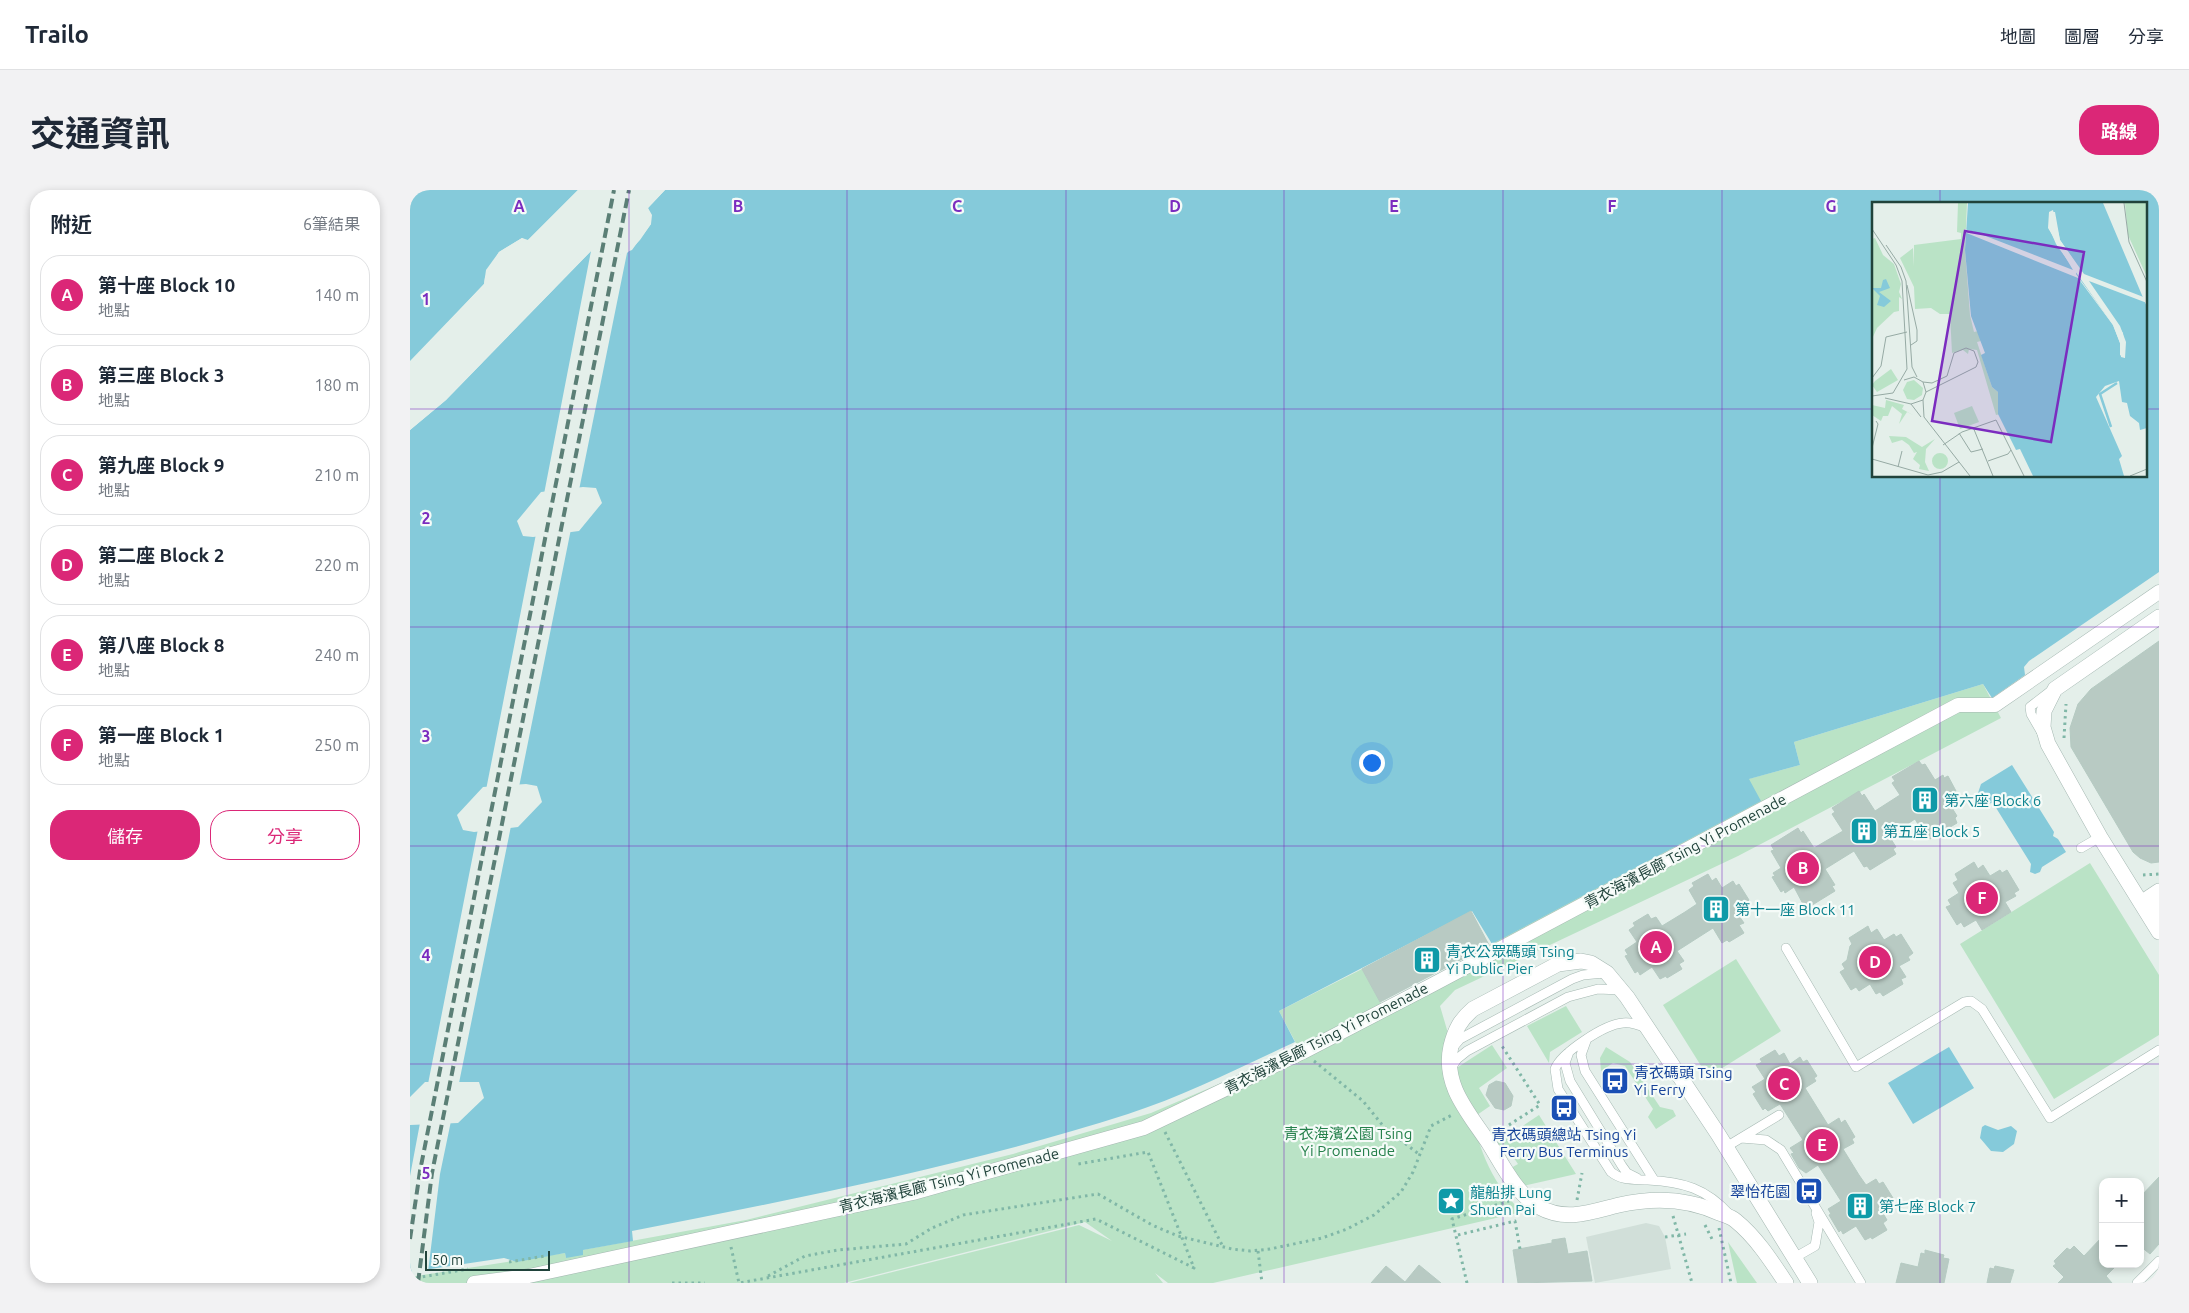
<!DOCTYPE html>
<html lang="zh-TW">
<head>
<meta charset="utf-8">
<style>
  :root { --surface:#fff; --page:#f2f2f3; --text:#1f2937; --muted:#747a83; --line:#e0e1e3; --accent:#db2777 }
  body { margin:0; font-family:Ubuntu,"Noto Sans TC",sans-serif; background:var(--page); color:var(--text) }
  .controls { position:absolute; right:15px; bottom:15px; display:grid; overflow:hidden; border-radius:10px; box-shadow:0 2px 8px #0003 }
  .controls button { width:45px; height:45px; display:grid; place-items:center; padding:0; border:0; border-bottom:1px solid var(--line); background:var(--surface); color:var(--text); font:25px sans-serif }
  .scale { position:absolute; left:15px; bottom:12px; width:125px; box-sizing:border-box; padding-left:5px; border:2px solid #20433b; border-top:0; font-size:14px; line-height:18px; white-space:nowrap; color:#20433b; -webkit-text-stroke:4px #f5fbf8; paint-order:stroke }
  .you { position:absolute; left:961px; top:572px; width:18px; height:18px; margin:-12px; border:4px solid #fff; border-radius:50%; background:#1a73e8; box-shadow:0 0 0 8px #1a73e833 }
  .badge { display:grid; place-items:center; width:32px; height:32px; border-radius:50%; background:var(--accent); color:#fff; font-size:16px; font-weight:700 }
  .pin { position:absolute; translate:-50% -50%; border:2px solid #fff; box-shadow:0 1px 5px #0006 }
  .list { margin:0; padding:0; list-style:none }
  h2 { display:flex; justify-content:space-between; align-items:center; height:65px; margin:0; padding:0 20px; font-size:21px }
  h2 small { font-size:16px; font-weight:400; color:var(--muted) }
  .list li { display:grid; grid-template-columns:32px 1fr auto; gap:15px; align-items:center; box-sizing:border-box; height:80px; margin:0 10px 10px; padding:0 10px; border:1px solid var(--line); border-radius:20px }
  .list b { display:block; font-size:19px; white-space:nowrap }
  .list p { margin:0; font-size:16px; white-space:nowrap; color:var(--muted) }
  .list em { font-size:16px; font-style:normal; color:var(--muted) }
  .actions { display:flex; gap:10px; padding:15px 20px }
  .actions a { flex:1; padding:11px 0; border:1px solid var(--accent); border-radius:20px; text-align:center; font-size:18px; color:var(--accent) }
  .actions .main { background:var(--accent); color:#fff }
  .map { position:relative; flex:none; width:1749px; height:1093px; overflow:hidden; border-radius:20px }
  header { display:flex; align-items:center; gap:30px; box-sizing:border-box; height:70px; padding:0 25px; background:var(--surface); border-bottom:1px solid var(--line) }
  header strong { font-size:24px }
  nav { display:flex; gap:28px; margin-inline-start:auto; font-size:18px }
  .intro { display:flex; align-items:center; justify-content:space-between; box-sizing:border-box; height:120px; padding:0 30px }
  h1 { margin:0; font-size:35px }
  .button { padding:12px 22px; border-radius:20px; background:var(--accent); color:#fff; font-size:18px; font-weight:700 }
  main { display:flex; gap:30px; padding:0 30px }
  aside { flex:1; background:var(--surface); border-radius:20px; box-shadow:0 2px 8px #0003 }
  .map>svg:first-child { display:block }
  .built { fill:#d1dfd9 }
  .green { fill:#bae3c6 }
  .water { fill:#85cada; fill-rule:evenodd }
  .pier { fill:#e4efea }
  .building { fill:#b8cac3; stroke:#b5cac2 }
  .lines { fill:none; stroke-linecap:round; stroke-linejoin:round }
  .service-casing { stroke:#a5b8b2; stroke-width:10 }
  .pedestrian-casing { stroke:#a5b8b2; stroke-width:15 }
  .minor-casing { stroke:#a5b8b2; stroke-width:16 }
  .path { stroke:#80b7a7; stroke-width:3; stroke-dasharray:2.5 4; stroke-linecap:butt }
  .service { stroke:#fff; stroke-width:9 }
  .pedestrian { stroke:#fff; stroke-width:14 }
  .minor { stroke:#fff; stroke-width:15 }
  .rail { stroke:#5b7f76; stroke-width:4; stroke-dasharray:10 5; stroke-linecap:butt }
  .path-bridge { stroke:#80b7a7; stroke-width:3; stroke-dasharray:2.5 4; stroke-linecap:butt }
  .grid { fill:none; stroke:#7b2cbf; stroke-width:1; stroke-opacity:0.55 }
  .labels { text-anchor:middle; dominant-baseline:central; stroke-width:4.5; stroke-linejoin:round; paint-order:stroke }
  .culture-label { font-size:15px; fill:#0d838f; stroke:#f5fbf8; text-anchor:start }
  .street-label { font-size:15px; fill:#20433b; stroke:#f5fbf8 }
  .transit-label { font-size:15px; fill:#164399; stroke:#f5fbf8; text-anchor:start }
  .park-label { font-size:15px; fill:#25804b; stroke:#f5fbf8 }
  .inset-river { fill:none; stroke:#85cada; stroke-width:2.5 }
  .inset-road { fill:none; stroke:#96aaa4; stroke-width:1 }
  .view { fill:#7b2cbf; fill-opacity:0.15; stroke:#7b2cbf; stroke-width:2.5 }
  .inset-edge { fill:none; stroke:#20433b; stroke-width:2.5 }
  .grid-label { font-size:16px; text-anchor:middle; font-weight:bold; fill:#7b2cbf; stroke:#f5fbf8; stroke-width:4.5; stroke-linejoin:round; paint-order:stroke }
</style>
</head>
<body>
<header>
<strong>Trailo</strong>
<nav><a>地圖</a><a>圖層</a><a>分享</a></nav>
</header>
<div class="intro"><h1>交通資訊</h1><a class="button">路線</a></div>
<main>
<aside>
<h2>附近<small>6筆結果</small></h2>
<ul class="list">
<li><span class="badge">A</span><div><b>第十座 Block 10</b><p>地點</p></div><em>140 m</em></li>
<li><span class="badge">B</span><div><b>第三座 Block 3</b><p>地點</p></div><em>180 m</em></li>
<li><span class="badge">C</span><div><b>第九座 Block 9</b><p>地點</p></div><em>210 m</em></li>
<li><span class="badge">D</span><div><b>第二座 Block 2</b><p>地點</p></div><em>220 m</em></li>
<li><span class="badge">E</span><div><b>第八座 Block 8</b><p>地點</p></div><em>240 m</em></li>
<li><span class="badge">F</span><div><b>第一座 Block 1</b><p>地點</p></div><em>250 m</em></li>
</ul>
<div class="actions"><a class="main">儲存</a><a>分享</a></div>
</aside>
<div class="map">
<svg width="1749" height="1093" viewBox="0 0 1749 1093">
  <rect width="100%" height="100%" fill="#e4efea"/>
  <path class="built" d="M1236 1033 1249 1036 1255 1047 1261 1079 1185 1093 1176 1047Z"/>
  <path class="green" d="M1573 494 1591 528 1328 666 1045 800 1030 816 1048 877 1082 855 1097 878 1069 898 1080 916 1067 925 1057 911C1070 956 1076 987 1112 1022L803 1093H758L745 1083 753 1093H439L669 1035 702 1051 675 1032 434 1093H0V1087L155 1063 156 1068 172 1060 336 1030 603 964 741 923 837 882 888 857 869 821 952 779 973 817 1081 760 1079 755 1350 611 1338 589 1390 575 1384 552Z
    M1680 673 1749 785V845L1644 909 1550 754Z
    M1326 769 1371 841 1298 887 1253 815Z
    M1156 816 1172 842 1140 862 1139 873 1117 836Z
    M1196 857 1220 872 1250 917 1263 920 1266 926 1246 939 1238 927 1243 919 1215 876 1203 873 1191 881 1190 868Z
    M1129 925 1166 984 1113 996 1101 978 1108 974 1097 958 1091 962 1086 954Z
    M1318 1052 1347 1093H1327Z"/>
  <path class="water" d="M0 0H168L117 51 112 48 89 62 75 87 74 94 0 171Z
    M255 0H1749V382L1619 471 1614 477 1615 485 1582 508 1573 494 1384 552 1390 575 1339 589 1351 611 1082 754 1062 721 869 821 885 852C831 877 776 905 718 924 556 976 389 1008 222 1041L223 1051 173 1060V1065L156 1068 155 1063 107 1072 94 1068 0 1082V935L48 933 74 908 69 892H15L0 907V240L36 210 181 61 196 70 222 60 241 34 238 18ZM1463 14H1735V286H1463ZM173 297 186 298 192 313 169 341 123 347 113 346 107 331 131 302ZM116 594 127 596 132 612 108 637 64 642 53 640 47 625 73 597Z
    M1602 575 1644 642 1643 646 1648 649 1656 662 1632 677 1630 682 1625 684 1620 682 1621 674 1583 613 1573 614 1567 606 1571 594Z
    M1539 857 1564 898 1503 934 1478 893Z
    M1575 935 1588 940 1601 936 1607 941 1604 954 1593 962 1581 961 1570 948 1572 937Z"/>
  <path class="pier" d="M168 0 170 2 119 53 112 51 91 64 79 81 76 96 0 173 74 94 76 80 89 62 112 48 118 50Z
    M251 0H255L238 18 242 25 241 34 230 50 217 63 169 300 134 304 181 61 36 210 0 240V237L34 208 179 59 196 68 211 64 220 58 238 33 239 25 236 17Z
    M161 339 109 597 76 600 126 344Z
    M101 636 49 893 18 894 68 639Z
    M41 931 30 984 18 1082 0 1084V986L10 933Z"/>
  <path class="building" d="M1749 451V672L1741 673 1730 668 1723 662 1661 557 1660 538 1668 514 1681 499Z
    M1509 571 1512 575 1515 574 1525 590 1533 585 1534 588 1538 586 1546 601 1543 602 1545 605 1537 610 1547 626 1545 628 1547 633 1520 649 1518 644 1515 646 1505 629 1479 646 1486 657 1483 659 1486 664 1460 680 1457 676 1454 677 1444 661 1415 679 1425 695 1422 696 1425 701 1399 717 1396 713 1393 714 1384 697 1375 703 1374 700 1371 702 1362 687 1365 686 1363 683 1371 678 1361 661 1364 660 1361 655 1388 638 1391 643 1393 641 1404 658 1433 641 1422 624 1425 622 1422 618 1449 601 1452 606 1454 604 1465 621 1490 605 1482 593 1485 591 1482 587Z
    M1564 672 1568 679 1573 675 1580 686 1590 680 1592 683 1597 680 1609 700 1604 703 1606 706 1595 712 1601 722 1572 740 1566 730 1554 737 1551 732 1547 735 1536 717 1541 715 1538 710 1549 703 1543 693 1548 690 1545 684Z
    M1298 684 1302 691 1306 688 1312 698 1323 691 1326 696 1329 694 1339 710 1336 713 1338 716 1327 723 1334 733 1329 735 1334 743 1319 752 1317 750 1312 753 1303 738 1267 761 1274 771 1269 774 1272 779 1257 788 1256 786 1250 789 1242 777 1230 785 1228 781 1225 783 1215 766 1218 765 1215 760 1227 752 1219 740 1225 736 1223 733 1238 724 1241 729 1246 727 1252 736 1275 722 1287 714 1279 700 1284 696 1282 693Z
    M1061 721 1079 755 970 812 952 779Z
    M1458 736 1461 743 1467 739 1474 750 1484 744 1486 747 1491 744 1503 763 1498 767 1500 770 1489 776 1496 787 1491 789 1493 794 1473 806 1470 802 1466 804 1460 794 1449 801 1446 797 1441 800 1430 782 1435 779 1432 774 1437 770 1440 756 1442 754 1439 748Z
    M1365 860 1369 866 1374 863 1380 874 1390 867 1393 872 1397 870 1407 886 1404 888 1406 891 1395 898 1418 935 1429 928 1431 933 1435 930 1445 947 1442 949 1444 953 1433 959 1449 985 1456 995 1466 989 1469 994 1473 992 1483 1008 1479 1010 1481 1013 1471 1020 1477 1030 1473 1033 1477 1040 1462 1049 1461 1047 1455 1050 1446 1036 1433 1044 1431 1040 1429 1042 1419 1025 1421 1024 1418 1019 1431 1011 1424 1000 1408 975 1396 983 1389 978 1381 964 1384 963 1380 958 1393 950 1370 914 1358 921 1355 918 1353 920 1343 904 1346 902 1342 897 1355 889 1346 875 1352 872 1350 869Z
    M1086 891 1095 893 1103 906 1101 916 1094 920 1085 918 1076 905 1079 895Z
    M1749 987V1054L1740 1064 1730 1056V1007Z
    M1693 1046V1074H1700L1704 1078 1696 1086 1702 1093H1648L1654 1087 1643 1076 1646 1074 1644 1071 1657 1058 1660 1060 1664 1056 1674 1066Z
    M1155 1048 1158 1064 1177 1061 1182 1091 1108 1093 1103 1060 1142 1053V1050Z
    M1515 1060 1534 1065 1533 1068 1539 1069 1534 1093H1486L1491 1073 1508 1077 1511 1063 1515 1064Z
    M1009 1075 1031 1093H961L976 1076 995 1092Z
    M1585 1076 1604 1080 1600 1093H1577L1580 1078 1584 1079Z"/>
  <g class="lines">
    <g class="service-casing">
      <path id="service" d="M1632 543 1621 524 1620 517 1642 500
        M1671 658 1690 647
        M1376 758 1446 877 1554 812 1561 811 1572 819 1640 928 1749 860
        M1236 838C1229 835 1221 832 1213 833 1195 834 1151 863 1145 879L1148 899 1201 982C1212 991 1224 989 1238 990 1273 992 1296 998 1320 1025
        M1176 851 1171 865 1175 881 1244 990
        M1044 856 1050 849 1162 789 1173 785 1194 783
        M1159 862 1155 873 1160 891 1212 976 1217 983 1227 988
        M1041 878 1047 869 1057 861 1158 807 1188 799 1211 800
        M1331 948 1356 950 1371 960 1451 1093
        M1316 957 1369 925
        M1384 1068 1405 1056 1409 1032 1406 1023
        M1727 1093 1749 1071"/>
    </g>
    <g class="pedestrian-casing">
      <path id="pedestrian" d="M64 1093 119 1086 503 1003 734 938 893 862 1022 795 1548 515H1585L1749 402"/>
    </g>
    <g class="minor-casing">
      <path id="minor" d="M1749 427 1645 499 1634 521 1633 537 1638 554 1690 647 1749 742
        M1731 713 1749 701
        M1749 740 1747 721 1749 713
        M1376 1093C1362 1072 1346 1047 1326 1031 1322 1027 1315 1025 1309 1023 1277 1008 1244 1007 1209 1015 1181 1022 1156 1032 1129 1017 1106 1003 1093 976 1080 955 1060 924 1032 896 1041 856 1045 840 1050 830 1063 819L1148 774 1171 771 1181 773 1197 783 1217 807 1308 944 1400 1093"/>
    </g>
    <path class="path" d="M1654 548 1656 514
      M1733 685 1749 684
      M904 871 953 911 974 937 1010 965
      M755 942 813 1057
      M1088 942 1130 915 1092 856
      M1167 1010 1172 983
      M1263 1026 1282 1093
      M1295 1035 1303 1051
      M1309 1038 1321 1093
      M1048 1045 1105 1031 1110 1059
      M321 1057 329 1093 686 1029 784 1078 738 962 668 974
      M848 1061 852 1093
      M99 1072 135 1066
      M358 1086 395 1066 428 1060 496 1054 522 1038 553 1025 688 1004 742 1035 768 1046 822 1059 840 1061 860 1059 912 1048 937 1039 964 1025 991 1002 1003 982 1021 936 1042 925
      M0 1089 58 1079
      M262 1093H295
      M1057 1093 1042 1029 1099 1011"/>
    <use href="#service" class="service"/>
    <use href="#pedestrian" class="pedestrian"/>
    <use href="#minor" class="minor"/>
    <path class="rail" d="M0 1049 10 981 204 0
      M8 1093 22 983 219 0"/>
    <path class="path-bridge" d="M1255 1047 1276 1044"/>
  </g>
  <path class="grid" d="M219 0V1093M437 0V1093M656 0V1093M874 0V1093M1093 0V1093M1312 0V1093M1530 0V14M0 219H1463M1735 219H1749M1530 286V1093M0 437H1749M0 656H1749M0 874H1749"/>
  <defs>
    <g id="building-square" transform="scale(1.4375)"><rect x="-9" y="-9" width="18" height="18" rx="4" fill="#0f9aa8" stroke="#f5fbf8"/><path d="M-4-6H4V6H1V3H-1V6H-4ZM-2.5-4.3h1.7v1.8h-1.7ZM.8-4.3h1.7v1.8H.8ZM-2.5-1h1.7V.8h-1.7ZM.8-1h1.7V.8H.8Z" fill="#fff"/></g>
    <g id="bus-square" transform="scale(1.4375)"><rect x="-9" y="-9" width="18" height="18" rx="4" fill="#1a4fb4" stroke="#f5fbf8"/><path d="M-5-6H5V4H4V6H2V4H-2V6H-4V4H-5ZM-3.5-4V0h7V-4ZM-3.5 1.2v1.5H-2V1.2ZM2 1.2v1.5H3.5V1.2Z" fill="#fff"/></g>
    <g id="sight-square" transform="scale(1.4375)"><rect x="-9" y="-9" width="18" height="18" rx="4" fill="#0f9aa8" stroke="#f5fbf8"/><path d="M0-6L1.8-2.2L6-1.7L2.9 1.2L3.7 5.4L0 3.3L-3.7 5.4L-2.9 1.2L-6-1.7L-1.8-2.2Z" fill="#fff"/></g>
  </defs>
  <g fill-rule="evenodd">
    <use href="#building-square" x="1515" y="610"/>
    <use href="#building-square" x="1454" y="641"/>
    <use href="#building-square" x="1306" y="719"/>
    <use href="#building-square" x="1017" y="770"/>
    <use href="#bus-square" x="1205" y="891"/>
    <use href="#bus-square" x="1154" y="918"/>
    <use href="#bus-square" x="1399" y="1001"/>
    <use href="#sight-square" x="1041" y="1011"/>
    <use href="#building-square" x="1450" y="1016"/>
  </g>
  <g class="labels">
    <g class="culture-label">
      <text x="1534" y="610">第六座 Block 6</text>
      <text x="1473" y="641">第五座 Block 5</text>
      <text x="1325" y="719">第十一座 Block 11</text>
      <text x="1036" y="761">青衣公眾碼頭 Tsing<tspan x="1036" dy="17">Yi Public Pier</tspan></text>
      <text x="1060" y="1002">龍船排 Lung<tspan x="1060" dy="17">Shuen Pai</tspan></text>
      <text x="1469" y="1016">第七座 Block 7</text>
    </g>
    <g class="street-label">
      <text transform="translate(1275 661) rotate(-28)">青衣海濱長廊 Tsing Yi Promenade</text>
      <text transform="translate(916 848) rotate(-27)">青衣海濱長廊 Tsing Yi Promenade</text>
      <text transform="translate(539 990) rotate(-14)">青衣海濱長廊 Tsing Yi Promenade</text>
    </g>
    <g class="transit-label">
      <text x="1224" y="882">青衣碼頭 Tsing<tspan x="1224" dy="17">Yi Ferry</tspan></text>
      <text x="1154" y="944" text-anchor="middle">青衣碼頭總站 Tsing Yi<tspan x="1154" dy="17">Ferry Bus Terminus</tspan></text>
      <text x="1380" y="1001" text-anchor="end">翠怡花園</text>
    </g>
    <g class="park-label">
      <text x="938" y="943">青衣海濱公園 Tsing<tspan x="938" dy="17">Yi Promenade</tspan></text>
    </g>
  </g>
  <g transform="translate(1462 12)">
    <rect width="275" height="275" fill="#e4efea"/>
    <path d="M86 1H95L93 48 98 113 102 130 106 129 109 139 105 140 120 185 126 190 128 212 124 213 105 148 97 147 96 152 91 148 80 151 78 112H68L59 106 43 107 42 85 28 56 41 46 42 64V43L89 37V31L85 30ZM253 1H275V75L256 33ZM3 36 11 53 22 62 29 82 27 90 30 97 27 95V109L22 110 5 126 0 137V37ZM19 167 26 178 5 190 0 183 3 179ZM42 178 51 186 50 193 42 198 35 197 31 188 35 180ZM14 198 32 203 30 207 41 213 35 210 27 222 30 212 20 204 16 214H11L9 219 0 213V203L13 206ZM100 204 107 220 88 227 82 211ZM17 234 34 235 50 245 63 237 54 247 53 260 57 269 47 267 48 263 41 257 45 250 42 251 37 243 30 238 20 241ZM60 259a8 8 0 1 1 16 0a8 8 0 1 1-16 0Z" fill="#bae3c6"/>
    <path d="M96 1H231L275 105V226L268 228 267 221 258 214 255 201 250 200 247 179 233 184 224 195 250 254 247 257 252 274H161L148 247 144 248 126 212V190L120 185 109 153 113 151 99 114 93 48ZM177 10H183L188 38 251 131 253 156 248 153V141L241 123 184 42 178 28ZM14 77 18 86 7 90 19 99 12 105 5 103 8 94 0 86H9L11 78Z" fill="#85cada" fill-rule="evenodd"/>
    <path d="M181 8 188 38 212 72 274 96 275 101 217 79 248 124 254 140 253 156 249 155 248 141 241 123 206 76 92 30V27L106 31 201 68 176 26 177 10ZM179 11H180L183 24 182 30 186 39 246 126 251 141V153L247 130 204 72V67L191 48 179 25Z" fill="#e4efea" fill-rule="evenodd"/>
    <path class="inset-river" d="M239 225 228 192 245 181"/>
    <path class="inset-road" d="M252 1 257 40 275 80M0 27 24 63 30 79 35 167 21 191 0 194M14 43 29 65 34 79 40 165 45 175M35 83 45 128V139L39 143M0 176 9 164 14 135 35 130M51 180 60 181 75 174 82 151 94 146 102 149 106 160 104 165 54 190M13 196 39 202 51 198 54 190 51 180 42 175 32 178M51 198 52 215 98 274M39 202 49 215M101 225 121 274M87 231 99 250 111 247M71 243 90 230 124 218 152 274M0 246 6 222 4 219M0 257 56 273 70 270 87 260M116 259 136 252 139 248M26 265 30 249M258 274 275 267"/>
    <path class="view" d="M93 29 212 50 179 240 60 219Z"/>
    <rect width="275" height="275" class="inset-edge"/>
  </g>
  <g class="grid-label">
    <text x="109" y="22">A</text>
    <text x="328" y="22">B</text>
    <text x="547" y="22">C</text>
    <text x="765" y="22">D</text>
    <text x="984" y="22">E</text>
    <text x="1202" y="22">F</text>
    <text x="1421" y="22">G</text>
    <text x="16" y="115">1</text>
    <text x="16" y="334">2</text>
    <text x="16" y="552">3</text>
    <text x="16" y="771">4</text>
    <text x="16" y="989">5</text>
  </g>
</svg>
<div class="controls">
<button>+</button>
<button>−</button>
</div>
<div class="scale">50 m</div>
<div class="you"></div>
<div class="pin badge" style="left:1246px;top:757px">A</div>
<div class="pin badge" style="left:1393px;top:678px">B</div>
<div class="pin badge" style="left:1374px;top:894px">C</div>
<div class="pin badge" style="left:1465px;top:772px">D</div>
<div class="pin badge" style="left:1412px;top:955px">E</div>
<div class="pin badge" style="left:1572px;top:708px">F</div>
</div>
</main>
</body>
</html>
